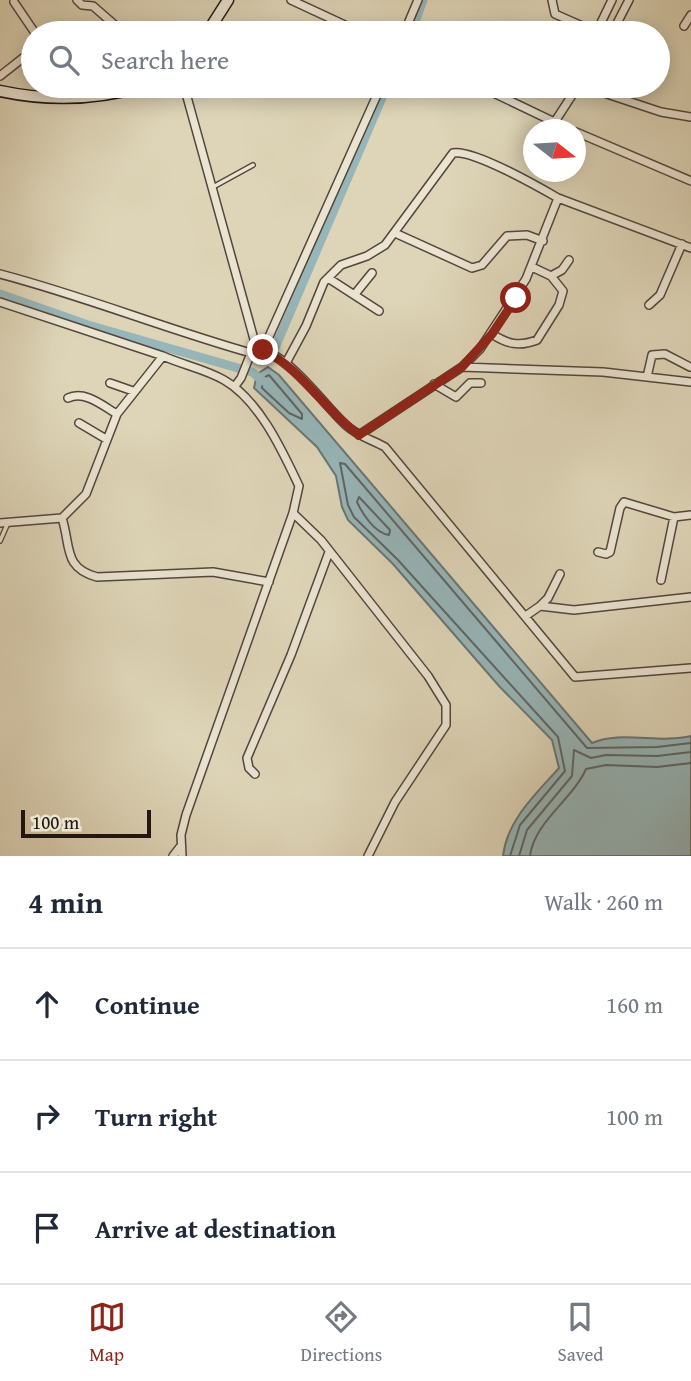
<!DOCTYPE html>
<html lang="en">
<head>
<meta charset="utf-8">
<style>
  :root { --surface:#fff; --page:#f6f6f7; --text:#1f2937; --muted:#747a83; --line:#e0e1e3; --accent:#8f2418 }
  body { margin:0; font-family:"Gentium Book Plus",serif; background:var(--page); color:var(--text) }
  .compass { position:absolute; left:523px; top:119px; width:63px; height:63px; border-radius:50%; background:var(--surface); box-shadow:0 4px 18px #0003; rotate:107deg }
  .scale { position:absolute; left:21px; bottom:18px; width:130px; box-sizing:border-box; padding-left:7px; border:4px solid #231712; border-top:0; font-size:19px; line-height:24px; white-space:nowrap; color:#231712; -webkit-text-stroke:5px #eae4d1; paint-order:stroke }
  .stop { position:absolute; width:21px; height:21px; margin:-16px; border:5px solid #8f2418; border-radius:50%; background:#fff }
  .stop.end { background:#8f2418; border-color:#fff; box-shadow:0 2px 7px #0008 }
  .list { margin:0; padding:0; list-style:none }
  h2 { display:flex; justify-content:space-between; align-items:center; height:91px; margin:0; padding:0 28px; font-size:30px }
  h2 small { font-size:23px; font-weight:400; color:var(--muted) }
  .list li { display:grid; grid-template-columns:46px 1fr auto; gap:21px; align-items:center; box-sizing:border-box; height:112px; padding:0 28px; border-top:2px solid var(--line) }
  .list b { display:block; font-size:26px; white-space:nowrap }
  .list em { font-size:23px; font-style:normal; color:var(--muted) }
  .icon { flex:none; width:38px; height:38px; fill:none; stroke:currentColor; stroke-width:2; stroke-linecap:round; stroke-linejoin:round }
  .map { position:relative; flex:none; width:691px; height:856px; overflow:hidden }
  .search { position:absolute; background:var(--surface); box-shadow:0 4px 18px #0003; left:21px; right:21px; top:21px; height:77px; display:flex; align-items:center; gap:18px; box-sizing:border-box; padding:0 24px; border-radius:38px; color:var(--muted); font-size:26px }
  .sheet { height:427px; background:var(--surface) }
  nav { display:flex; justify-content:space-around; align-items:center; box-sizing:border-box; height:98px; border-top:2px solid var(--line); background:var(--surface); font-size:19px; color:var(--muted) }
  nav a { display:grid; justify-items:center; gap:4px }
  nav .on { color:var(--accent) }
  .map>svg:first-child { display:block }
  .water { fill:#97b6b9; stroke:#697676; stroke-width:2 }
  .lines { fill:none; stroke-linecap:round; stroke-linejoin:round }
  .shore { stroke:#5d6666; stroke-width:2 }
  .canal { stroke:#97b6b9; stroke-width:9 }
  .service-casing { stroke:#52463c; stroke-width:6 }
  .minor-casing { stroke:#52463c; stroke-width:10 }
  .secondary-casing { stroke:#231712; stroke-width:13 }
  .service { stroke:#eae4d1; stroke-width:3.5 }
  .minor { stroke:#eae4d1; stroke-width:7 }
  .secondary { stroke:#eae4d1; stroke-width:10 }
  .route { stroke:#8f2418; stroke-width:9 }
</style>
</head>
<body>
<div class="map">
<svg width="691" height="856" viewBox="0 0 691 856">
  <rect width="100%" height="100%" fill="#ded5b8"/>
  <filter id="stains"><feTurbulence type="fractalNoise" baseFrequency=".00286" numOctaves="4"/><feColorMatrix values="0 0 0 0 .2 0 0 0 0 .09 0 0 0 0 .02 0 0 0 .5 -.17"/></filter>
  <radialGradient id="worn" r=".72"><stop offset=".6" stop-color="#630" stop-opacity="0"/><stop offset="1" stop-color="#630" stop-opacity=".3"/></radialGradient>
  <path class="water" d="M268 367 279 375 592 743C621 730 659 744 691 736V856H503C507 820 536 794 559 768L552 740 499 686 393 564 348 520 342 507 336 476 317 447 254 388 257 374Z"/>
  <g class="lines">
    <path class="shore" d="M269 375 302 414V419L289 413 262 388 263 378Z
      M359 497 390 530 389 535C375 533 363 515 357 502Z
      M510 856 520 825 565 771 558 737 398 560 354 517 348 505 340 463 345 464 587 748 657 747 691 743
      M519 856 527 830 572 776 574 750 591 758 606 755 657 756 691 752
      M530 856C534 822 573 799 586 769L606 765 657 767 691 763"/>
    <path class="canal" d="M411 33 423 0
      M0 294 88 325 252 372 263 381
      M274 350 387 86"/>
    <g class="service-casing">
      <path id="service" d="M213 187 253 165
        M0 541 7 525"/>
    </g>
    <g class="minor-casing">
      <path id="minor" d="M77 0 82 5 93 6 124 33
        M291 0 362 33
        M552 0 555 14 598 33
        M14 2 35 33
        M684 26 691 15
        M404 33 418 0
        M596 33 612 0
        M612 33 629 0
        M0 76 33 50
        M184 86 257 350
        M479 86 571 130
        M583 86 661 112 691 117
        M554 123 578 86
        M576 132 691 181
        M395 233 472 268 482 265 507 236 527 235 543 241
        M0 274C84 296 166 329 251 353
        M551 276 562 270 569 260
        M328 278 379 311
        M355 294 372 273
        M0 302 163 356
        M649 305 660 295 682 244
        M492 334C507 344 519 347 537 340L559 305 563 291 551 276 532 267
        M263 350 381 86
        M286 363 306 326 324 282 341 265 367 256 385 245 453 153C472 149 539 187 558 198
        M462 367 603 372 691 382
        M647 377 652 355 665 354 690 367
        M110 383 133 391
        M434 384 456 397 470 383H481
        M235 386 241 378 251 353C279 338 327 410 347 426 358 436 372 440 385 447L575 677 691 668
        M68 398C85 390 103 406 117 414
        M79 423 106 439
        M359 435 462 367 480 349 526 279 558 198 691 248
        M293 513 321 540 428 676 446 705V725L395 802 368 856
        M62 518 86 494 117 414 163 356C183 365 205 369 224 380 259 400 282 450 299 486L293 513 186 815 181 835 182 856
        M0 523 62 518C71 546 63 568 97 577L213 572 269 582
        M598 552 606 554 610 552 620 508 624 502 674 517 691 515
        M661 580 674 517
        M540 606 548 598 560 574
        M527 615 540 606 574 610 691 597
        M255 774 249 768 247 758 291 655 329 552
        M173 856 180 847"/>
    </g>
    <g class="secondary-casing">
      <path id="secondary" d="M207 33 228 0
        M0 91C47 101 97 100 143 86"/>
    </g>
    <use href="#service" class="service"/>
    <use href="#minor" class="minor"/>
    <use href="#secondary" class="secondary"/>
  </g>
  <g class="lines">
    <path class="route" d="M263 350C303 370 324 410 359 435L462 367 492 334 516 298"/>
  </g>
  <rect width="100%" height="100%" filter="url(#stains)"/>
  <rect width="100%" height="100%" fill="url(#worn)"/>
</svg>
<svg class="compass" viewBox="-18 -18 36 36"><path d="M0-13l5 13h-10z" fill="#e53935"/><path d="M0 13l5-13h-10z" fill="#747a83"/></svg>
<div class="scale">100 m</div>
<div class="stop" style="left:516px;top:298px"></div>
<div class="stop end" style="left:263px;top:350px"></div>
<div class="search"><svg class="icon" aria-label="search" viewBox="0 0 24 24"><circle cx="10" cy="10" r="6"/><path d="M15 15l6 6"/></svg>Search here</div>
</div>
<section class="sheet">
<h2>4 min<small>Walk · 260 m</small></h2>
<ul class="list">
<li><svg class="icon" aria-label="ahead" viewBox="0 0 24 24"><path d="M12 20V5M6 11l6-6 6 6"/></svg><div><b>Continue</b></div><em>160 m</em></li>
<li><svg class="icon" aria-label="right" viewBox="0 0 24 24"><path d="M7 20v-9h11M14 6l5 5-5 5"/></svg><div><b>Turn right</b></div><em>100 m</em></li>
<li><svg class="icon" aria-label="arrive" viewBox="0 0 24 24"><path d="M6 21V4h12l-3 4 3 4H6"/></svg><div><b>Arrive at destination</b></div></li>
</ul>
</section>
<nav>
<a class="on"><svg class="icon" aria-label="map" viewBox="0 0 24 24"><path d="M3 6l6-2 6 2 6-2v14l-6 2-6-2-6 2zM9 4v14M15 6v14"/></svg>Map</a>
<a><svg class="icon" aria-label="directions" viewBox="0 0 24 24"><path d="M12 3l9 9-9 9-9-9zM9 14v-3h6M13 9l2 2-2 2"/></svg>Directions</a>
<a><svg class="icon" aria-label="saved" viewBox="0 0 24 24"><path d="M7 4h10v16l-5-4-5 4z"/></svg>Saved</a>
</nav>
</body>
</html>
